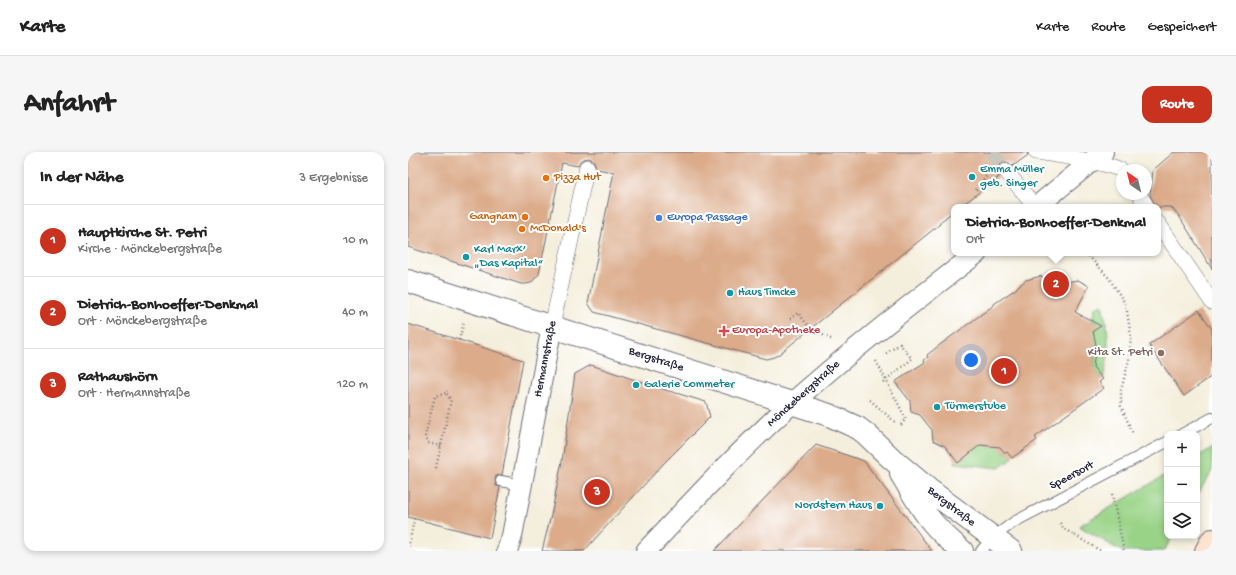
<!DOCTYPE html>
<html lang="de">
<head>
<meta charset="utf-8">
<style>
  :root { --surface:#fff; --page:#f6f6f6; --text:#222; --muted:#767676; --line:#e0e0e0; --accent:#c8321e }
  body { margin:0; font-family:"Gochi Hand",sans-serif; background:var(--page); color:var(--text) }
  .controls { position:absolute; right:12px; bottom:12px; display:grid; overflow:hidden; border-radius:8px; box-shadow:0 2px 6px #0003 }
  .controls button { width:36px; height:36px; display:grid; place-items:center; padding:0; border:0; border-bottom:1px solid var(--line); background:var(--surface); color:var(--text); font:20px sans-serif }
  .compass { position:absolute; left:708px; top:12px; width:36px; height:36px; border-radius:50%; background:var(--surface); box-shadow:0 2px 6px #0003; rotate:325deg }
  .you { position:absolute; left:563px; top:208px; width:14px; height:14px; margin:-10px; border:3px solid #fff; border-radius:50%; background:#1a73e8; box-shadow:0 0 0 6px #1a73e833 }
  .badge { display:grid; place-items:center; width:26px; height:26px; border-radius:50%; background:var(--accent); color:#fff; font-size:13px; font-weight:700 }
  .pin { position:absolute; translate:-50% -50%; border:2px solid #fff; box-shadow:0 1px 4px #0006 }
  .popup { position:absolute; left:543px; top:52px; width:210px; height:52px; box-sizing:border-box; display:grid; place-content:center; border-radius:8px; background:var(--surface); filter:drop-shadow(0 1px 3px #0005); font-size:13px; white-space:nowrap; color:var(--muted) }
  .popup b { font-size:15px; color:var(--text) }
  .popup::after { content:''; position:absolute; left:50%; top:100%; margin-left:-8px; border:8px solid transparent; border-top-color:var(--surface) }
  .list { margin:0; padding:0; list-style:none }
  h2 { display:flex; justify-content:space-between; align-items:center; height:52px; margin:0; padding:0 16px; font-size:17px }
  h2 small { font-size:13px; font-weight:400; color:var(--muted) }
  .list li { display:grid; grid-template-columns:26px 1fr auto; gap:12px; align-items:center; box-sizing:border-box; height:72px; padding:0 16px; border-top:1px solid var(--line) }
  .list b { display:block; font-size:15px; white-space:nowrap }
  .list p { margin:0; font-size:13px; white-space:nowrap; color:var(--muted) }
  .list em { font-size:13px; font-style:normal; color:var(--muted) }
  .icon { flex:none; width:22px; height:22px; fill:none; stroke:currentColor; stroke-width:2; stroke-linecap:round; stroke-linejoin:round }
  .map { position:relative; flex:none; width:804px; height:399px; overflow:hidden; border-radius:12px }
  header { display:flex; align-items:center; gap:24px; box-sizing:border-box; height:56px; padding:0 20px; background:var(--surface); border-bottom:1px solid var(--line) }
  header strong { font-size:19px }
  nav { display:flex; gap:22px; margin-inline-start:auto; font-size:14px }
  .intro { display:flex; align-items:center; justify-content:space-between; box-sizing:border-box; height:96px; padding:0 24px }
  h1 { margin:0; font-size:28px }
  .button { padding:10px 18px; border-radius:12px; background:var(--accent); color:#fff; font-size:14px; font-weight:700 }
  main { display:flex; gap:24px; padding:0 24px }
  aside { flex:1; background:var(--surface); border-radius:12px; box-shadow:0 2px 6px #0003 }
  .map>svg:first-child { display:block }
  .green { fill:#99d387; stroke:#5e7a61 }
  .building { fill:#dbab8a }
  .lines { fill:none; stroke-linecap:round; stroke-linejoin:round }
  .pedestrian-tunnel { stroke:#cac6bd; stroke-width:15; stroke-dasharray:15 8; stroke-linecap:butt }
  .service-casing { stroke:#6c6a74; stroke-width:12 }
  .pedestrian-casing { stroke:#6c6a74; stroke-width:16 }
  .minor-casing { stroke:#6c6a74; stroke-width:22 }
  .tertiary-casing { stroke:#6c6a74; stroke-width:24 }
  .secondary-casing { stroke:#6c6a74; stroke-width:24 }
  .path { stroke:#6c6a74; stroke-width:2.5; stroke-dasharray:1 3; stroke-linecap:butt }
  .service { stroke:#fff; stroke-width:10 }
  .pedestrian { stroke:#fff; stroke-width:15 }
  .minor { stroke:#fff; stroke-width:20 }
  .tertiary { stroke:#fff; stroke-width:22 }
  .secondary { stroke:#fde4d1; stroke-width:22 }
  .culture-dot { fill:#0f9aa8; stroke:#fff; stroke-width:1.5 }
  .food-dot { fill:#e8710a; stroke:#fff; stroke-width:1.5 }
  .shop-dot { fill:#3f7fe0; stroke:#fff; stroke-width:1.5 }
  .health-dot { fill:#e0444e; stroke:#fff; stroke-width:1.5 }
  .education-dot { fill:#8d6e63; stroke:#fff; stroke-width:1.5 }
  .labels { text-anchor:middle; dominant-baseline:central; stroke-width:4; stroke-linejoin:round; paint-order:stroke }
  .culture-label { font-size:12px; fill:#0d838f; stroke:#fff; text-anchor:start }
  .food-label { font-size:12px; fill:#c56008; stroke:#fff; text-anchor:start }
  .shop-label { font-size:12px; fill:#366cbe; stroke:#fff; text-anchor:start }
  .health-label { font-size:12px; fill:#be3a42; stroke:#fff; text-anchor:start }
  .education-label { font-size:12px; fill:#785e54; stroke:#fff; text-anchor:end }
  .street-label { font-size:12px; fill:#22223b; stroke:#fff }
</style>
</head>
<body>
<header>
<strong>Karte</strong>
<nav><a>Karte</a><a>Route</a><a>Gespeichert</a></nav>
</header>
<div class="intro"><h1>Anfahrt</h1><a class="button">Route</a></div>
<main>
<aside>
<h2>In der Nähe<small>3 Ergebnisse</small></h2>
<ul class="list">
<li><span class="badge">1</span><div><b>Hauptkirche St. Petri</b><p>Kirche · Mönckebergstraße</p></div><em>10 m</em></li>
<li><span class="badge">2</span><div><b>Dietrich-Bonhoeffer-Denkmal</b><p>Ort · Mönckebergstraße</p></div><em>40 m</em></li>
<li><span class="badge">3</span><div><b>Rathaushörn</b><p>Ort · Hermannstraße</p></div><em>120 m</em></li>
</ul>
</aside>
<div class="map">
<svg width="804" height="399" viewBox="0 0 804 399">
  <rect width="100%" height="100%" fill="#fff"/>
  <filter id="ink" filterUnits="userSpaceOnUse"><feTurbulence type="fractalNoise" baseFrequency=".025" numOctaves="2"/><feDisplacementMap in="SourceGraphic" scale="8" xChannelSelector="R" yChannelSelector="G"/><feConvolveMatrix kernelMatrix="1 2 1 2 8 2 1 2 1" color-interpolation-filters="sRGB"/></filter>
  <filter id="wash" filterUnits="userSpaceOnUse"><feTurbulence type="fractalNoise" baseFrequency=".012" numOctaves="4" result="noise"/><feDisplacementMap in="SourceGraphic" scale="16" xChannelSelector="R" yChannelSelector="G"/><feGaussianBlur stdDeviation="0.9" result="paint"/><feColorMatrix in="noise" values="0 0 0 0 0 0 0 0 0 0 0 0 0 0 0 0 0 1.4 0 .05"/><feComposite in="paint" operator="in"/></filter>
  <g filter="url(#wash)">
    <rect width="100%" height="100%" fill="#f4efdd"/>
    <path class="green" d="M694 153C702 178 702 203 695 227L685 216 687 204 683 203V196L688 195 683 173 688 175 690 172 684 169 687 155Z
      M574 287 579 294H584L592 288 598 296 595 299 597 301 599 300 605 306 591 316 547 311 548 306 564 299Z
      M804 296V319L789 343V305Z
      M759 322V384H765L756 399H713L671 374Z"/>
    <g id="blocks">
      <path class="building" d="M0 0H619L620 3 605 14 601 11 596 10 593 12 590 16 589 21 591 25 552 55H546V59L532 70V72L370 203 366 205 358 207 186 160 180 151 206 20 188 17 187 12 185 8 181 6 176 7 172 9 170 14 154 11 131 122 123 131 118 132H113L0 95Z
        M766 0H804V117L771 64 763 55H748L742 43 745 18Z
        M633 124 644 132 670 128 681 134 667 160 693 174 685 179 688 193 685 215 695 227 691 230 696 236 627 285 629 288 604 306 599 300 597 301 592 295 572 293 550 311 537 294 525 288 524 278 512 263 503 260 502 249 487 230 517 210 516 208 520 205 519 203 533 192 586 153V152L609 136V135L618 128Z
        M791 158 804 177V224L776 244 741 193Z
        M0 172 115 208 94 323 88 324 87 328 88 334 92 335 82 386 0 365Z
        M183 213 251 236 298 250 302 265 256 311 176 399H134L144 359 154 309 167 222Z
        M408 293 456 309 524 399H306Z"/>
    </g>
  </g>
  <g filter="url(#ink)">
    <use href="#blocks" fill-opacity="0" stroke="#6c6a74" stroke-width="1"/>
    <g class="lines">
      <path class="pedestrian-tunnel" d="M583 0 598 19"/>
      <g class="service-casing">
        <path id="service" d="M774 282 804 266
          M93 329 114 333
          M573 399 584 386 606 370 759 290"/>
      </g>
      <g class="pedestrian-casing">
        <path id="pedestrian" d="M628 0C641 2 709 12 714 19
          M598 19 627 55
          M731 42 739 55
          M750 71 804 150
          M144 174 179 15"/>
      </g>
      <g class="minor-casing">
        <path id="minor" d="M628 55 695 0
          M99 399 104 384 144 174
          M238 399C285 349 332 298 383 252 442 199 506 150 569 101"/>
      </g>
      <g class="tertiary-casing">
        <path id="tertiary" d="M0 129 421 263 450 276 458 282 484 307 520 337 603 399
          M493 322C503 338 512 356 525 371 534 382 544 390 554 399"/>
      </g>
      <g class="secondary-casing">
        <path id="secondary" d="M798 399 804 388"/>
      </g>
      <path class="path" d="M568 38 580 22
        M678 101 701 126 718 153 723 185 721 208 713 238V254L725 282
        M382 167 390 161 403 177 425 188
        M51 188 56 170
        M468 209 498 267 492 274
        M475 230 504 207 492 192 477 202
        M462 248 487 270
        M33 294 20 291 17 284 27 244 38 241
        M28 316 43 248 38 241 39 239
        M704 342 716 399
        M652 371 656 377 693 399
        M0 399 6 367"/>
      <use href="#service" class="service"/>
      <use href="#pedestrian" class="pedestrian"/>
      <use href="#minor" class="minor"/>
      <use href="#tertiary" class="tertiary"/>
      <use href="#secondary" class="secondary"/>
    </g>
  </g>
  <g class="culture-dot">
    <circle cx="564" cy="25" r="4"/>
    <circle cx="58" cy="105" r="4"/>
    <circle cx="322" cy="141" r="4"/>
    <circle cx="228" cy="233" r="4"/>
    <circle cx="529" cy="255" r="4"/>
    <circle cx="472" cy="354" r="4"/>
  </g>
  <g class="food-dot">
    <circle cx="138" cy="26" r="4"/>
    <circle cx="117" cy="65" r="4"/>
    <circle cx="114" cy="77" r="4"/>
  </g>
  <circle class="shop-dot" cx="251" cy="66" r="4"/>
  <path class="health-dot" d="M314 173h4v4h4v4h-4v4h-4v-4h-4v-4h4z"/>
  <circle class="education-dot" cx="753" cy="201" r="4"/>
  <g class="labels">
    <g class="culture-label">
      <text x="572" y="18">Emma Müller<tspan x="572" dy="14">geb. Singer</tspan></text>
      <text x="66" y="98">Karl Marx’<tspan x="66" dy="14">„Das Kapital“</tspan></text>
      <text x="330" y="141">Haus Timcke</text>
      <text x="236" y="233">Galerie Commeter</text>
      <text x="537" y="255">Türmerstube</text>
      <text x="464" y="354" text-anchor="end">Nordstern Haus</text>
    </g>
    <g class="food-label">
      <text x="146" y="26">Pizza Hut</text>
      <text x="109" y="65" text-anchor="end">Gangnam</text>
      <text x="122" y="77">McDonald's</text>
    </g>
    <g class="shop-label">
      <text x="259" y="66">Europa Passage</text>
    </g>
    <g class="health-label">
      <text x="324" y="179">Europa-Apotheke</text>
    </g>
    <g class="education-label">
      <text x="745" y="201">Kita St. Petri</text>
    </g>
    <g class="street-label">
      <text transform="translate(138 207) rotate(-79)">Hermannstraße</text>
      <text transform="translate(248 208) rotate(18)">Bergstraße</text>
      <text transform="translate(396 242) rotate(-42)">Mönckebergstraße</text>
      <text transform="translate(664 324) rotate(-28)">Speersort</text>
      <text transform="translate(543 355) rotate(38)">Bergstraße</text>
    </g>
  </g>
</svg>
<div class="controls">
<button>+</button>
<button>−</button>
<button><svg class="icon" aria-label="layers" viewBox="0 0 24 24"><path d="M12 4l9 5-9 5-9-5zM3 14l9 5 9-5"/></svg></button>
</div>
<svg class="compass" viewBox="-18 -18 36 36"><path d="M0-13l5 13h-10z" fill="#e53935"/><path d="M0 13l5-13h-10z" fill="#767676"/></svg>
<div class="you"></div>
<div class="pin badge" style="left:596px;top:219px">1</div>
<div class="pin badge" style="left:648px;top:132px">2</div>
<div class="popup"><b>Dietrich-Bonhoeffer-Denkmal</b>Ort</div>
<div class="pin badge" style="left:189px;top:340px">3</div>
</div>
</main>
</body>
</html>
